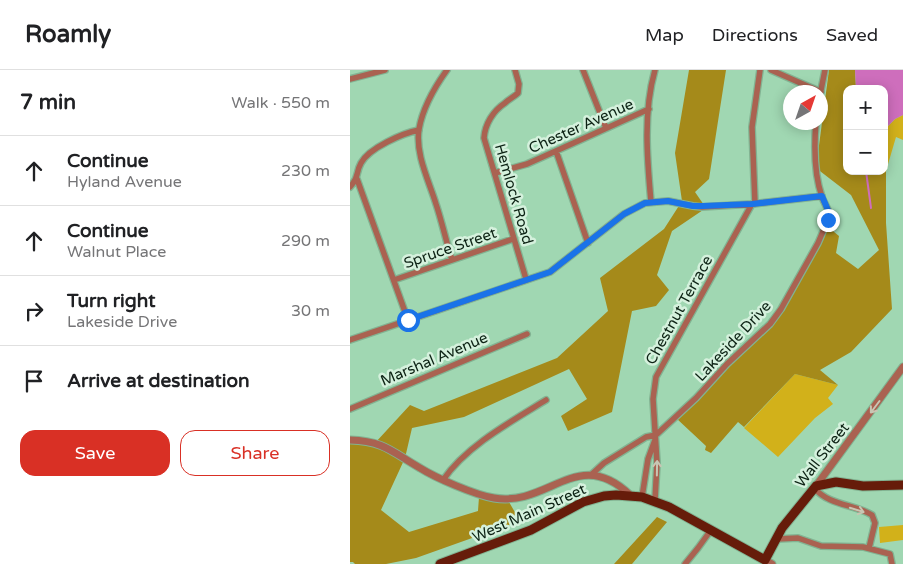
<!DOCTYPE html>
<meta charset="utf-8">
<style>
:root{--surface:#fff;--page:#f6f6f6;--text:#202124;--muted:#757577;--line:#e0e0e0;--accent:#d93025}
body{margin:0;font-family:"Varela Round",sans-serif;background:var(--page);color:var(--text)}
.controls{position:absolute;right:15px;top:15px;display:grid;overflow:hidden;border-radius:10px;box-shadow:0 2px 12px #0003}
.controls button{width:45px;height:45px;display:grid;place-items:center;padding:0;border:0;border-bottom:1px solid var(--line);background:var(--surface);color:var(--text);font:25px sans-serif}
.compass{position:absolute;left:433px;top:15px;width:45px;height:45px;border-radius:50%;background:var(--surface);box-shadow:0 2px 12px #0003;rotate:40deg}
.stop{position:absolute;width:15px;height:15px;margin:-11px;border:4px solid #1a73e8;border-radius:50%;background:#fff}
.stop.end{background:#1a73e8;border-color:#fff;box-shadow:0 1px 5px #0008}
.list{margin:0;padding:0;list-style:none}
h2{display:flex;justify-content:space-between;align-items:center;height:65px;margin:0;padding:0 20px;font-size:21px}
h2 small{font-size:16px;font-weight:400;color:var(--muted)}
.list li{display:grid;grid-template-columns:32px 1fr auto;gap:15px;align-items:center;box-sizing:border-box;height:70px;padding:0 20px;border-top:1px solid var(--line)}
.list b{display:block;font-size:19px;white-space:nowrap}
.list p{margin:0;font-size:16px;white-space:nowrap;color:var(--muted)}
.list em{font-size:16px;font-style:normal;color:var(--muted)}
.actions{display:flex;gap:10px;padding:15px 20px}
.actions a{flex:1;padding:11px 0;border:1px solid var(--accent);border-radius:15px;text-align:center;font-size:18px;color:var(--accent)}
.actions .main{background:var(--accent);color:#fff}
.icon{flex:none;width:28px;height:28px;fill:none;stroke:currentColor;stroke-width:2;stroke-linecap:round;stroke-linejoin:round}
.map{position:relative;flex:none;width:553px;height:494px;overflow:hidden}
header{display:flex;align-items:center;gap:30px;box-sizing:border-box;height:70px;padding:0 25px;background:var(--surface);border-bottom:1px solid var(--line)}
header strong{font-size:24px}
nav{display:flex;gap:28px;margin-inline-start:auto;font-size:18px}
main{display:flex}
aside{flex:1;background:var(--surface)}
.map>svg:first-child{display:block}
.green{fill:#d2b11a}
.forest{fill:#a58a1a}
.water{fill:#ce6ebc}
.lines{fill:none;stroke-linecap:round;stroke-linejoin:round}
.stream{stroke:#ce6ebc;stroke-width:2}
.minor-casing{stroke:#82b392;stroke-width:8}
.tertiary-casing{stroke:#82b392;stroke-width:9}
.primary-casing{stroke:#82b392;stroke-width:11}
.minor{stroke:#aa6251;stroke-width:5.5}
.tertiary{stroke:#aa6251;stroke-width:7}
.primary{stroke:#661c0a;stroke-width:9}
.oneway{stroke:#c8c6b3}
.route{stroke:#1a73e8;stroke-width:6}
.labels{text-anchor:middle;stroke-width:5;stroke-linejoin:round;paint-order:stroke}
.street-label{font-size:15px;fill:#0c2214;stroke:#d5f1dd}
</style>
<header>
<strong>Roamly</strong>
<nav><a>Map</a><a>Directions</a><a>Saved</a></nav>
</header>
<main>
<aside>
<h2>7 min<small>Walk · 550 m</small></h2>
<ul class="list">
<li><svg class="icon" aria-label="ahead" viewBox="0 0 24 24"><path d="M12 20V5M6 11l6-6 6 6"/></svg><div><b>Continue</b><p>Hyland Avenue</p></div><em>230 m</em></li>
<li><svg class="icon" aria-label="ahead" viewBox="0 0 24 24"><path d="M12 20V5M6 11l6-6 6 6"/></svg><div><b>Continue</b><p>Walnut Place</p></div><em>290 m</em></li>
<li><svg class="icon" aria-label="right" viewBox="0 0 24 24"><path d="M7 20v-9h11M14 6l5 5-5 5"/></svg><div><b>Turn right</b><p>Lakeside Drive</p></div><em>30 m</em></li>
<li><svg class="icon" aria-label="arrive" viewBox="0 0 24 24"><path d="M6 21V4h12l-3 4 3 4H6"/></svg><div><b>Arrive at destination</b></div></li>
</ul>
<div class="actions"><a class="main">Save</a><a>Share</a></div>
</aside>
<div class="map">
<svg width="553" height="494" viewBox="0 0 553 494">
<rect width="100%" height="100%" fill="#a0d7b2"/>
<path class="green" d="M553,45V70L546,67L536,101L534,100V60L545,49Z
M445,304L488,315L478,328L483,334L465,348L428,387L394,358Z
M553,455V470L530,473L529,457Z"/>
<path class="forest" d="M339,0H376L359,109L345,122L356,138L322,161L307,205L319,220L306,236L282,241L262,342L218,361L211,346L237,329L219,299L114,347L62,358L55,388L31,440L59,462L128,441L129,427L159,432L170,451L66,488L36,494H5L3,492H0V372L25,373L60,335L74,341L207,288L258,241L250,208L314,159L332,131L325,83Z
M479,0H505L506,19H497V55L495,61L497,70V101H536V153L542,239L501,282L470,300L488,315L445,304L394,357L388,352L361,383L355,380L356,376L326,348L411,265L478,157L489,166L486,183L508,199L529,180L501,125L466,98Z
M307,447L317,452L282,494H264Z"/>
<path class="water" d="M505,0H553V45L545,49L534,60V19H506Z"/>
<g class="lines">
<path class="stream" d="M516,101L521,138"/>
<g class="minor-casing">
<path id="minor" d="M97,0C84,18 73,37 69,59C65,84 79,111 86,134C92,152 96,171 102,190
M165,0L169,14L168,23C164,27 159,29 155,33C143,41 135,54 134,68L176,209
M233,0L256,58
M421,0L471,22
M0,9L35,0
M470,25L475,0
M206,81L238,173
M145,103L177,94L299,39
M7,109L58,250
M0,117C10,106 5,104 11,93C19,78 53,63 69,60
M301,132C297,88 293,42 305,0
M405,134L402,57L410,0
M44,210L163,169
M0,270L200,202L274,144L295,133L318,131L343,136L352,137L402,134L472,126
M0,339L177,264
M242,404L254,393L296,367L306,365L346,328L377,294L420,254L431,239L468,173L480,145C478,138 474,133 472,127C464,104 464,76 466,52
M93,410C116,376 162,351 196,330
M464,418C480,436 504,434 522,445L525,453L519,478
M292,427L298,389L305,370
M305,430L307,393L303,329L306,307L402,134
M427,469L448,468L471,476L513,477L540,484L542,494
M335,494L348,478L361,460"/>
</g>
<g class="tertiary-casing">
<path id="tertiary" d="M0,370C34,371 42,382 70,398C86,408 125,425 144,428C199,437 228,375 280,425
M466,416L553,297
M415,490L422,494"/>
</g>
<g class="primary-casing">
<path id="primary" d="M90,494L181,460L233,432L254,426L266,425L292,427L319,437L415,490L432,458L466,416L486,412L513,416L553,415"/>
</g>
<use href="#minor" class="minor"/>
<use href="#tertiary" class="tertiary"/>
<use href="#primary" class="primary"/>
</g>
<defs><path id="oneway-shaft" d="M-6 0H5M1.5-3L5.5 0L1.5 3" fill="none" stroke-width="1.6" stroke-linecap="round" stroke-linejoin="round" transform="scale(1.25)"/></defs>
<g class="oneway">
<use href="#oneway-shaft" transform="translate(525 337) rotate(127)"/>
<use href="#oneway-shaft" transform="translate(307 398) rotate(-89)"/>
<use href="#oneway-shaft" transform="translate(507 440) rotate(17)"/>
</g>
<g class="lines">
<path class="route" d="M58,250L200,202L274,144L295,133L318,131L343,136H352L402,134L472,126L480,145L478,150"/>
</g>
<g class="labels">
<g class="street-label">
<text transform="translate(231 56) rotate(-24)" y="5">Chester Avenue</text>
<text transform="translate(164 124) rotate(74)" y="5">Hemlock Road</text>
<text transform="translate(100 178) rotate(-19)" y="5">Spruce Street</text>
<text transform="translate(329 240) rotate(-61)" y="5">Chestnut Terrace</text>
<text transform="translate(383 271) rotate(-47)" y="5">Lakeside Drive</text>
<text transform="translate(84 289) rotate(-23)" y="5">Marshal Avenue</text>
<text transform="translate(472 385) rotate(-52)" y="5">Wall Street</text>
<text transform="translate(179 443) rotate(-24)" y="5">West Main Street</text>
</g>
</g>
</svg>
<div class="controls">
<button>+</button>
<button>−</button>
</div>
<svg class="compass" viewBox="-18 -18 36 36"><path d="M0-13l5 13h-10z" fill="#e53935"/><path d="M0 13l5-13h-10z" fill="#757577"/></svg>
<div class="stop" style="left:58px;top:250px"></div>
<div class="stop end" style="left:478px;top:150px"></div>
</div>
</main>
